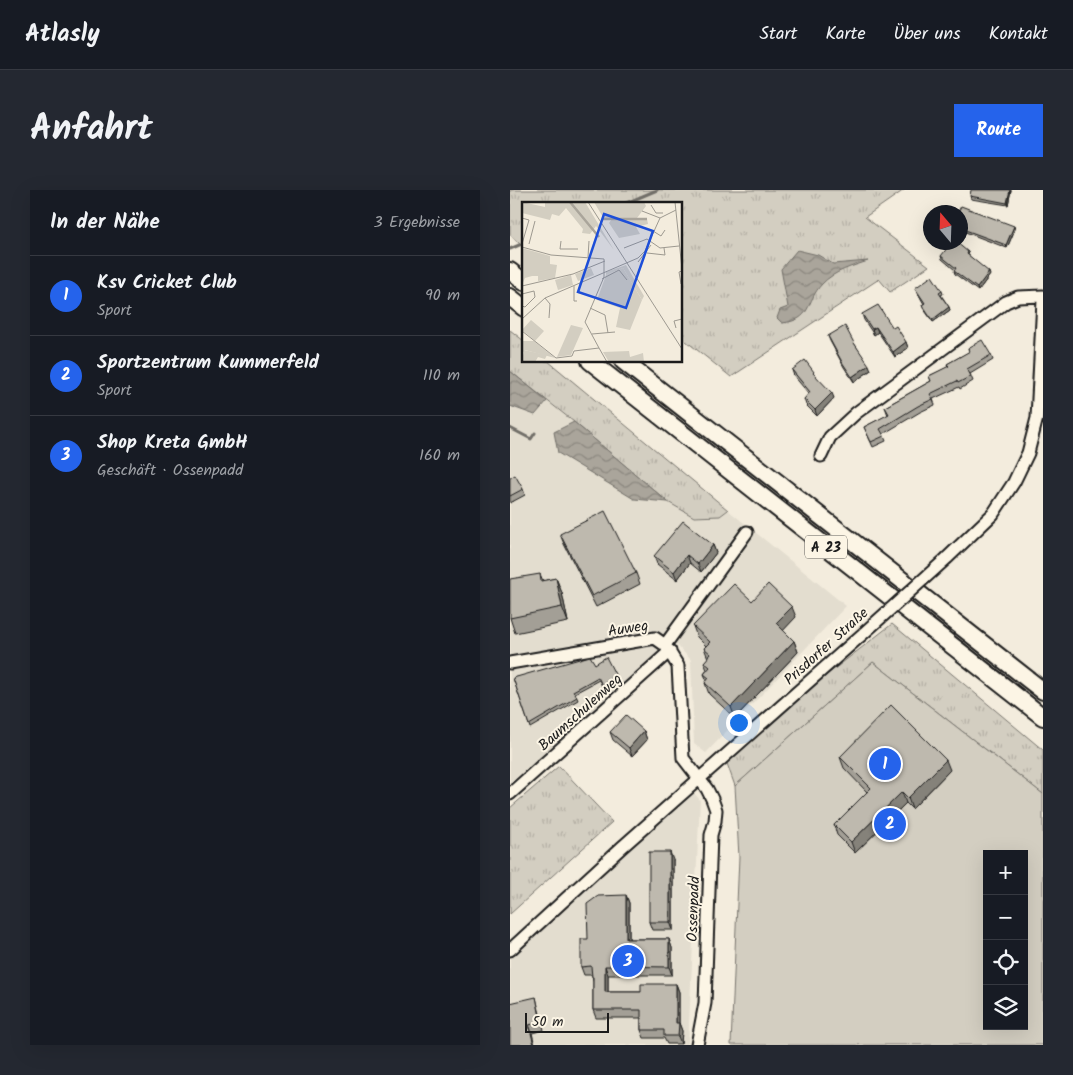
<!DOCTYPE html>
<html lang="de">
<meta charset="utf-8">
<style>
:root{--surface:#171b24;--page:#242831;--text:#f1f3f6;--muted:#9ea1a6;--line:#363941;--accent:#2563eb}
body{margin:0;font-family:Kalam,sans-serif;background:var(--page);color:var(--text)}
.controls{position:absolute;right:15px;bottom:15px;display:grid;overflow:hidden;border-radius:0px;box-shadow:0 5px 20px #0002}
.controls button{width:45px;height:45px;display:grid;place-items:center;padding:0;border:0;border-bottom:1px solid var(--line);background:var(--surface);color:var(--text);font:25px sans-serif}
.compass{position:absolute;left:413px;top:15px;width:45px;height:45px;border-radius:50%;background:var(--surface);box-shadow:0 5px 20px #0002;rotate:341deg}
.scale{position:absolute;left:15px;bottom:12px;width:84px;box-sizing:border-box;padding-left:5px;border:2px solid #1c1c1c;border-top:0;font-size:14px;line-height:18px;white-space:nowrap;color:#1c1c1c;-webkit-text-stroke:4px #fcf5e5;paint-order:stroke}
.you{position:absolute;left:228px;top:532px;width:18px;height:18px;margin:-12px;border:4px solid #fff;border-radius:50%;background:#1a73e8;box-shadow:0 0 0 8px #1a73e833}
.badge{display:grid;place-items:center;width:32px;height:32px;border-radius:50%;background:var(--accent);color:#fff;font-size:16px;font-weight:700}
.pin{position:absolute;translate:-50% -50%;border:2px solid #fff;box-shadow:0 1px 5px #0006}
.list{margin:0;padding:0;list-style:none}
h2{display:flex;justify-content:space-between;align-items:center;height:65px;margin:0;padding:0 20px;font-size:21px}
h2 small{font-size:16px;font-weight:400;color:var(--muted)}
.list li{display:grid;grid-template-columns:32px 1fr auto;gap:15px;align-items:center;box-sizing:border-box;height:80px;padding:0 20px;border-top:1px solid var(--line)}
.list b{display:block;font-size:19px;white-space:nowrap}
.list p{margin:0;font-size:16px;white-space:nowrap;color:var(--muted)}
.list em{font-size:16px;font-style:normal;color:var(--muted)}
.icon{flex:none;width:28px;height:28px;fill:none;stroke:currentColor;stroke-width:2;stroke-linecap:round;stroke-linejoin:round}
.map{position:relative;flex:none;width:533px;height:855px;overflow:hidden;border-radius:0px}
header{display:flex;align-items:center;gap:30px;box-sizing:border-box;height:70px;padding:0 25px;background:var(--surface);border-bottom:1px solid var(--line)}
header strong{font-size:24px}
nav{display:flex;gap:28px;margin-inline-start:auto;font-size:18px}
.intro{display:flex;align-items:center;justify-content:space-between;box-sizing:border-box;height:120px;padding:0 30px}
h1{margin:0;font-size:35px}
.button{padding:12px 22px;border-radius:0px;background:var(--accent);color:#fff;font-size:18px;font-weight:700}
main{display:flex;gap:30px;padding:0 30px}
aside{flex:1;background:var(--surface);border-radius:0px;box-shadow:0 5px 20px #0002}
.map>svg:first-child{display:block}
.built{fill:#e3ddcf}
.grass{fill:url(#grass-tufts);stroke:#78756e}
.pitch{fill:#d3cec1;stroke:#78756e;fill-rule:evenodd}
.water{fill:url(#water-waves);stroke:#716e68}
.lines{fill:none;stroke-linecap:round;stroke-linejoin:round}
.stream{stroke:#716e68;stroke-width:3}
.minor-casing{stroke:#1c1c1c;stroke-width:15}
.highway-casing{stroke:#1c1c1c;stroke-width:20}
.minor{stroke:#fcf5e5;stroke-width:11}
.highway{stroke:#fcf5e5;stroke-width:16}
.minor-bridge-casing{stroke:#1c1c1c;stroke-width:15;stroke-linecap:butt}
.minor-bridge{stroke:#fcf5e5;stroke-width:11}
.wall{fill:#a39f96;stroke:#1c1c1c}
.shaded-wall{fill:#85827a;stroke:#1c1c1c}
.building{fill:#beb9ae;stroke:#1c1c1c}
.labels{text-anchor:middle;stroke-width:4;stroke-linejoin:round;paint-order:stroke}
.shield{fill:#fcf5e5;stroke:#5f5d58;stroke-width:1}
.shield-label{font-size:14px;font-weight:bold;fill:#1c1c1c}
.street-label{font-size:15px;fill:#1c1c1c;stroke:#fcf5e5}
.inset-river{fill:none;stroke:#aaa59b;stroke-width:2.5}
.inset-road{fill:none;stroke:#9d9990;stroke-width:1}
.view{fill:#1d4ed8;fill-opacity:0.15;stroke:#1d4ed8;stroke-width:2.5}
.inset-edge{fill:none;stroke:#1c1c1c;stroke-width:2.5}
</style>
<header>
<strong>Atlasly</strong>
<nav><a>Start</a><a>Karte</a><a>Über uns</a><a>Kontakt</a></nav>
</header>
<div class="intro"><h1>Anfahrt</h1><a class="button">Route</a></div>
<main>
<aside>
<h2>In der Nähe<small>3 Ergebnisse</small></h2>
<ul class="list">
<li><span class="badge">1</span><div><b>Ksv Cricket Club</b><p>Sport</p></div><em>90 m</em></li>
<li><span class="badge">2</span><div><b>Sportzentrum Kummerfeld</b><p>Sport</p></div><em>110 m</em></li>
<li><span class="badge">3</span><div><b>Shop Kreta GmbH</b><p>Geschäft · Ossenpadd</p></div><em>160 m</em></li>
</ul>
</aside>
<div class="map">
<svg width="533" height="855" viewBox="0 0 533 855">
<defs>
<pattern id="grass-tufts" width="24" height="20" patternUnits="userSpaceOnUse" patternTransform="scale(1.25)"><rect width="24" height="20" fill="#d3cec1"/><path d="M3 7l-1-3M5 7V3M7 7l1-3M15 17l-1-3M17 17v-4M19 17l1-3" fill="none" stroke="#b5b0a5"/></pattern>
<pattern id="water-waves" width="16" height="10" patternUnits="userSpaceOnUse" patternTransform="scale(1.25)"><rect width="16" height="10" fill="#aaa59b"/><path d="M0 5q4-4 8 0t8 0" fill="none" stroke="#8a867e"/></pattern>
</defs>
<rect width="100%" height="100%" fill="#f3ecdd"/>
<filter id="ink" filterUnits="userSpaceOnUse"><feTurbulence type="fractalNoise" baseFrequency=".02" numOctaves="2"/><feDisplacementMap in="SourceGraphic" scale="10" xChannelSelector="R" yChannelSelector="G"/><feConvolveMatrix kernelMatrix="1 2 1 2 8 2 1 2 1" color-interpolation-filters="sRGB"/></filter>
<g filter="url(#ink)">
<path class="built" d="M37,211L64,232L44,242L124,309L158,312L184,327L210,326L218,320L336,416L196,563L184,554L181,470L163,451L0,593V216L25,225Z
M178,596L190,610L178,855H0V765Z"/>
<path class="grass" d="M0,0H394L355,27L419,76L380,102L369,89L221,187L171,147V14H14V53L10,54L0,45Z
M0,140L14,151V171H38L218,320L210,326L184,327L158,312L64,232L0,181Z
M382,434L533,560V604L363,472L225,596L214,565Z
M49,576L102,632L0,724V618Z"/>
<path class="pitch" d="M363,472L533,604V855H221L229,667L225,596ZM477,664H514V836H477Z"/>
<path class="water" d="M287,60L308,65L323,74L358,71C343,76 324,81 312,94C295,112 303,130 272,133L267,128L270,120L278,117L271,79Z
M0,181L37,211L25,225L0,216Z
M64,232L158,312L124,309L48,263L44,242Z"/>
<g class="lines">
<path class="stream" d="M114,14L147,0
M0,59L14,53
M0,238L21,249L25,243"/>
<g class="minor-casing">
<path id="minor" d="M311,266L320,247L346,223L496,112L508,107L533,106
M437,368L483,324L504,292L518,263L527,228L533,110
M155,455L237,342
M0,473L145,448L155,455L168,476L173,568L197,599L202,609L206,620L205,631L201,645L195,813L187,855
M0,604L160,461
M0,760L111,658L355,442"/>
</g>
<g class="highway-casing">
<path id="highway" d="M0,81L14,92
M0,107L14,118
M80,171L533,527
M113,171L533,501"/>
</g>
<use href="#minor" class="minor"/>
<use href="#highway" class="highway"/>
<g class="minor-bridge-casing">
<path id="minor-bridge" d="M355,442L437,368"/>
</g>
<use href="#minor-bridge" class="minor-bridge"/>
</g>
<path class="wall" d="M501,0L498,15L461,9L460,6Z
M450,22L505,39L497,58L450,40Z
M458,62L459,65V66L480,85L468,101L445,84L444,81L445,80L432,69L431,66Z
M405,98L432,101L433,104L431,105L439,117L440,120L423,132L413,118L412,115L414,114Z
M352,124L383,138L396,152L398,158L385,167L368,142L364,145L354,130Z
M318,146L344,153L361,180L344,192L334,177L320,151Z
M458,158L481,165L483,170L460,184L463,191L450,199L449,197L423,209L425,215L410,222L373,244L376,251L363,257L354,237L378,225L375,217L421,191L419,186L438,177L437,174L459,162Z
M282,180L305,186L324,208L307,226L296,215L294,209L299,204L284,186Z
M0,288L13,299L15,305L0,313Z
M50,344L126,383L130,394L86,417L54,354Z
M203,355L206,363L191,382L180,373L167,390L147,374L144,366Z
M30,384L33,391L46,388L52,403L58,432L5,443L0,428Z
M242,411L286,427L273,440L284,451L288,462L225,528L199,504L195,493L197,491L194,484L197,480L194,472L198,468L194,458L196,456L187,447L183,436Z
M85,474L107,488L108,490L93,498L89,490L65,503L68,510L20,538L3,488Z
M134,541L137,550L122,566L103,550L100,542Z
M330,567L440,580L402,619L396,613L345,663L327,645L324,635L357,602L334,578Z
M163,670V740H142L139,732Z
M116,705L119,713V749H159L162,758V785H98V802H131L166,794L169,802V833L172,841L171,854H157L154,848H134L131,840V828H86L83,820V792L82,785H74L71,777L78,749Z
M26,807L28,816L34,840L22,843L0,855Z"/>
<path class="shaded-wall" d="M500,0H501L498,15L497,13Z
M504,36L505,39L497,58L496,55Z
M479,82L480,85L468,101L467,98Z
M439,117L440,120L423,132L422,130Z
M366,137L368,142L364,145L362,139Z
M396,152L398,158L385,167L383,162Z
M359,175L361,180L344,192L342,187Z
M322,203L324,208L307,226L305,220Z
M203,355L206,363L191,382L188,374Z
M177,365L180,373L167,390L164,382Z
M46,388L52,403L58,432L52,417Z
M282,417L286,427L270,444L266,433Z
M284,451L288,462L225,528L221,517Z
M134,541L137,550L122,566L119,558Z
M436,570L440,580L402,619L398,608Z
M392,602L396,613L345,663L341,652Z
M160,662L163,670V740L160,732Z
M116,705L119,713V758L116,749Z
M159,749L162,758V785L159,777Z
M95,776L98,785V810L95,802Z
M166,794L169,802V835V833L172,841L171,854L168,846L166,833Z
M19,835L22,843L25,855H24Z"/>
<path class="building" d="M461,0H500L497,13L460,6Z
M451,16L504,36L496,55L450,38V22H448Z
M442,52H446L458,62L457,64L479,82L467,98L444,81L446,78L431,66Z
M422,86L432,101L429,103L439,117L422,130L412,115L415,113L405,98Z
M368,115L383,138L386,136L396,152L383,162L366,137L362,139L352,124Z
M335,136L344,153L359,175L342,187L332,172L318,146Z
M472,150L481,165L457,179L461,186L448,193L447,191L420,204L423,209L408,216L370,239L374,246L361,252L354,237L379,224L375,217L421,191L419,186L439,176L437,174L460,161L458,158Z
M295,170L304,182L303,183L322,203L305,220L294,209L300,202L282,180Z
M5,285L13,299L0,306V288Z
M95,321L126,383L82,406L50,344Z
M173,331L203,355L188,374L177,365L164,382L144,366Z
M30,384L31,391L46,388L52,417L0,428V389Z
M224,394L242,411L258,394L282,417L266,433L284,451L221,517L195,493L199,488L194,484L200,477L194,472L201,464L194,458L200,452L183,436Z
M80,466L85,474L96,467L107,488L92,495L88,487L63,501L67,507L19,535L3,488Z
M381,515L436,570L398,608L392,602L341,652L324,635L361,598L330,567Z
M116,525L134,541L119,558L100,542Z
M139,662H160V732H139Z
M116,705V749H159V777L95,776V802H131V794H166V833H169L168,846H154V840H131V820H83V787H82L81,776L71,777V749H78L77,714L88,706Z
M26,807L31,832L19,835L24,855H0V813Z"/>
</g>
<g class="labels">
<rect class="shield" x="295" y="345.5" width="42" height="23" rx="4"/>
<g class="shield-label">
<text x="316" y="362">A 23</text>
</g>
<g class="street-label">
<text transform="translate(118 438) rotate(-9)" y="5">Auweg</text>
<text transform="translate(316 456) rotate(-42)" y="5">Prisdorfer Straße</text>
<text transform="translate(70 522) rotate(-42)" y="5">Baumschulenweg</text>
<text transform="translate(183 719) rotate(-88)" y="5">Ossenpadd</text>
</g>
</g>
<g transform="translate(12 12)">
<rect width="160" height="160" fill="#f3ecdd"/>
<path d="M0,0L23,5V0H63L92,48L74,24L68,32L60,31L61,27L44,6L37,14L30,12L28,18L0,11ZM72,0H122L124,4L115,16L125,17L126,22L114,25L118,32L97,36L87,21L90,17H82ZM0,46L28,54V62L35,63L33,76L16,79V74H10L3,76L0,83ZM104,63L122,94L120,98L101,66L84,73V70ZM69,66L72,73L56,79L53,72ZM9,118L22,129L13,139L0,128ZM49,123L61,126L49,153L35,155ZM0,139H12L33,156L3,148L0,152ZM107,149L108,155L121,151L122,160H87L81,150Z" fill="#d3cec1"/>
<path d="M49,73L51,83L36,88L33,78ZM2,148L25,153L23,157L16,155L13,160L0,159Z" fill="#d3cec1"/>
<path d="M101,66L120,98L108,128L94,125L98,106L75,98L84,73Z" fill="#d3cec1"/>
<path class="inset-river" d="M48,0L77,35M81,17H125"/>
<path class="inset-road" d="M66,0L160,147M153,0L160,67M129,3L134,11H141M120,9L138,16M0,16L7,18L0,42M131,29L139,34L143,28M39,39L38,47H56M7,42L13,19M0,45L29,53L82,57V75L63,120L77,146M102,46L125,37L138,46L157,44M125,51L143,53L142,46M66,55L67,39M116,60L129,43M80,77L97,68L105,78M159,82L157,70L160,69M0,84L51,72L83,59M52,84V99H55M0,92L12,89L13,95L3,105L0,104M23,96L28,102L27,116M68,106L83,113L86,131M0,117L23,96L116,56L123,49L138,16L154,8M154,126L152,119L160,117M0,129L34,156M70,132L93,130M34,156L50,154L52,149L77,146L85,160"/>
<path class="view" d="M82,12L131,29L104,106L56,90Z"/>
<rect width="160" height="160" class="inset-edge"/>
</g>
</svg>
<div class="controls">
<button>+</button>
<button>−</button>
<button><svg class="icon" aria-label="locate" viewBox="0 0 24 24"><circle cx="12" cy="12" r="6"/><path d="M12 2v4M12 18v4M2 12h4M18 12h4"/></svg></button>
<button><svg class="icon" aria-label="layers" viewBox="0 0 24 24"><path d="M12 4l9 5-9 5-9-5zM3 14l9 5 9-5"/></svg></button>
</div>
<svg class="compass" viewBox="-18 -18 36 36"><path d="M0-13l5 13h-10z" fill="#e53935"/><path d="M0 13l5-13h-10z" fill="#9ea1a6"/></svg>
<div class="scale">50 m</div>
<div class="you"></div>
<div class="pin badge" style="left:375px;top:574px">1</div>
<div class="pin badge" style="left:380px;top:634px">2</div>
<div class="pin badge" style="left:118px;top:771px">3</div>
</div>
</main>
